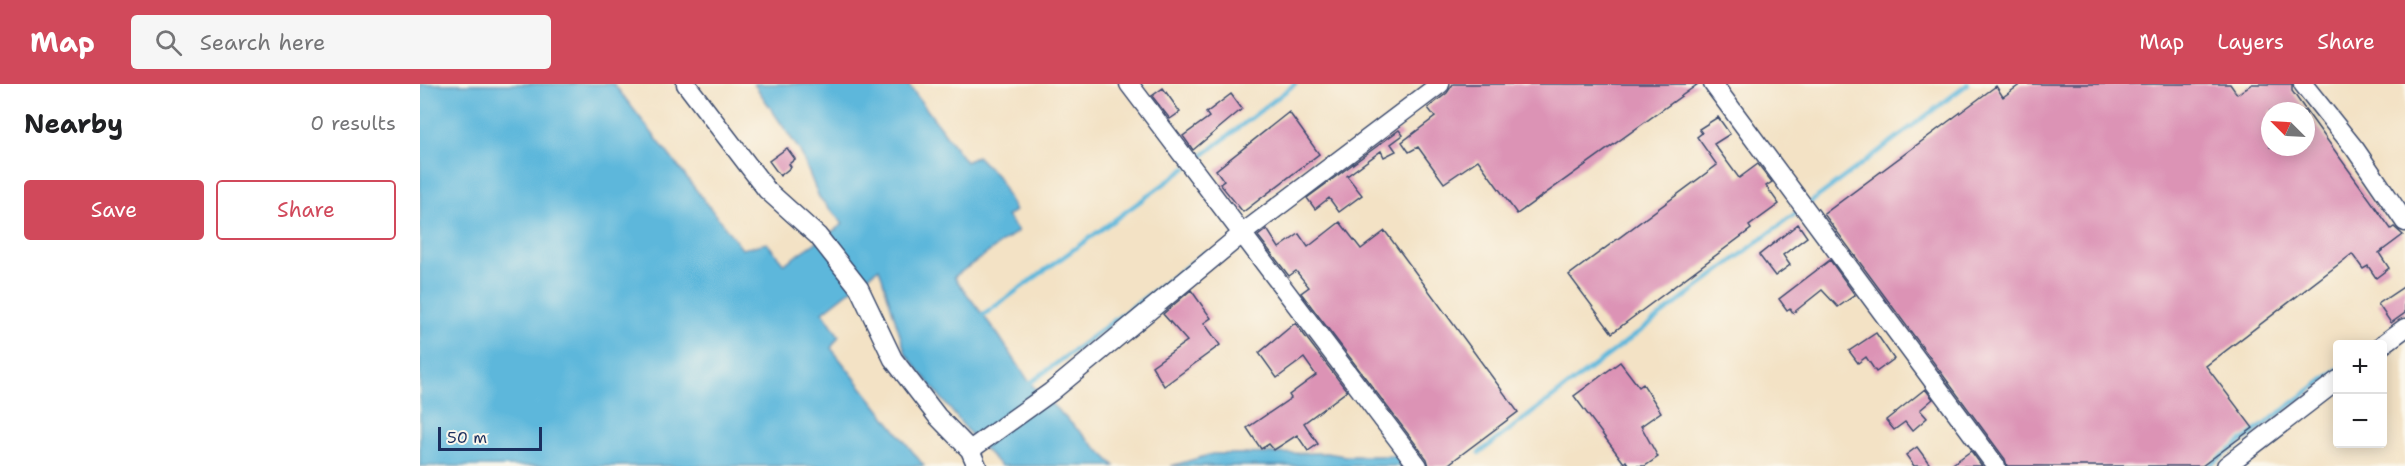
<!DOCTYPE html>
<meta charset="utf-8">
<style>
:root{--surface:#fff;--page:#f6f6f6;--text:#202124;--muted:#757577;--line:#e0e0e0;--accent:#d1495b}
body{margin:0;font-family:"Shantell Sans",sans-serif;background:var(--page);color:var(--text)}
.controls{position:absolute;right:18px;bottom:18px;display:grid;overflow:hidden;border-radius:6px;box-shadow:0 3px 15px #0003}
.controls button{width:54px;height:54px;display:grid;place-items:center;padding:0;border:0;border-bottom:2px solid var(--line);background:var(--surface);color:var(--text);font:30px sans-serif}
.compass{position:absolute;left:1841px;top:18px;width:54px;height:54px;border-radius:50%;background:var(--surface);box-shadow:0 3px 15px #0003;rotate:294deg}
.scale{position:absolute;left:18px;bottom:15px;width:104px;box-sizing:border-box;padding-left:6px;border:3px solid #1b2f5e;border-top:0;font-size:16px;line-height:21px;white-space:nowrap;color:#1b2f5e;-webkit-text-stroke:4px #fbf7ec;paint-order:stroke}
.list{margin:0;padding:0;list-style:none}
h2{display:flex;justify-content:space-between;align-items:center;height:78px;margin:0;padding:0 24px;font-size:26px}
h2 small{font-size:20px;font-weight:400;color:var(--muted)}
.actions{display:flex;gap:12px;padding:18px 24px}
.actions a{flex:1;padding:14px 0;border:2px solid var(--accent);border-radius:6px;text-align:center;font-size:21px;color:var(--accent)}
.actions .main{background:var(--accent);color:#fff}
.icon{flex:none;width:33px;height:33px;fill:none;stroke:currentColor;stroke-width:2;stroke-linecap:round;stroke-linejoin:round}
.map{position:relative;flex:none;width:1985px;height:382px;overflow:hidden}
header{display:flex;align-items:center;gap:36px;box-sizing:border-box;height:84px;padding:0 30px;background:var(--accent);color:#fff}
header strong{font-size:28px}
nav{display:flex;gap:33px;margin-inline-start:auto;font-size:21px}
.search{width:420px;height:54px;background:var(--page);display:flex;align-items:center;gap:15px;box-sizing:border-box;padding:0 21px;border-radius:6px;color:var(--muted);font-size:22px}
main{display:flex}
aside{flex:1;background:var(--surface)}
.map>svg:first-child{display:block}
.water{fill:#5db7db;stroke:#3c739c;stroke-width:1.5}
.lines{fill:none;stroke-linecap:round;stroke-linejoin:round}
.stream{stroke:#5db7db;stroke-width:4.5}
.building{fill:#dc93b5;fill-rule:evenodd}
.minor-casing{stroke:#3b4a6d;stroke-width:21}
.minor{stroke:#fff;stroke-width:18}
</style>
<header>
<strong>Map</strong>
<div class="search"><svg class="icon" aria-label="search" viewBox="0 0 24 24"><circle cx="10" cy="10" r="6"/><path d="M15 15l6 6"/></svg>Search here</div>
<nav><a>Map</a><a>Layers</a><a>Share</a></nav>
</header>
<main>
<aside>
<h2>Nearby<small>0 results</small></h2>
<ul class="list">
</ul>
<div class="actions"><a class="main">Save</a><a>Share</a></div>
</aside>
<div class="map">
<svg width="1985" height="382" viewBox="0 0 1985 382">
<rect width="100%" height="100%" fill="#fbf7ec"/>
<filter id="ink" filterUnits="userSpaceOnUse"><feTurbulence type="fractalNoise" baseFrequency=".0167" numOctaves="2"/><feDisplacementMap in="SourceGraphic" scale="12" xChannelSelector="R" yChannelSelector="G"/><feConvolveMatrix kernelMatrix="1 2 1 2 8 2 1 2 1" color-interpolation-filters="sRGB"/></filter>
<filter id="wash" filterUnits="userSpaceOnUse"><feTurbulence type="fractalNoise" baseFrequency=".008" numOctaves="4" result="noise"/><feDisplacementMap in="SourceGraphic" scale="24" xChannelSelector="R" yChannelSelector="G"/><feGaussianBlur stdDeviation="1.35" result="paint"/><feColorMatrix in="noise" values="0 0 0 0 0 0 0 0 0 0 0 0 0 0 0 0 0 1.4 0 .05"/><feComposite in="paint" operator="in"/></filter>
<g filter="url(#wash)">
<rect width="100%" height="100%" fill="#f3e2c5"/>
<path class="water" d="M0,0H194L322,165L347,159L364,180L423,140L399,113L380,67L334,0H488L546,78L557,72L577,92L595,127L587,132L598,147L534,193L579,252L610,299L695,382H581L550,350L486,270L459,184L403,228L419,252L411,264L504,382H0Z
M906,369L926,372H982L990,382H751L792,370Z"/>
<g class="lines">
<path class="stream" d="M773,79L875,0
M1387,121L1548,0
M559,234L766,84
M610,299L785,169
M1059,369L1380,126
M1789,382L1918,285"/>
</g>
<g id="blocks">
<path class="building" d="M1033,0H1278L1097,130L1058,76L1024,99L998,63L989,68L982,58L1015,33L1008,24L1027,9Z
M1601,0H1810L1817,10L1832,0H1872V7L1971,145L1974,143L1983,151L1959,169L1969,184L1956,194L1948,182L1943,185L1932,170L1786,282L1833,344L1782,382H1587L1585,375L1404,130L1576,2L1583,13ZM1850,27H1886V63H1850Z
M743,4L760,28L750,35L732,12Z
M811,10L822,25L773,66L763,52L789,33L786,29Z
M869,28L899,70L823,128L800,100L804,97L796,86Z
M1298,33L1310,50L1294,60L1319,94L1338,80L1352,98L1346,102L1359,120L1329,142L1331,145L1192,249L1149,191L1297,81L1277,53L1282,49L1279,45Z
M979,46L983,51L971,60L976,67L964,73L961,67L927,92L942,111L919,128L909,114L895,125L887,114Z
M367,64L375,75L369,80L371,83L360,92L349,77Z
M920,138L941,165L965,147L1098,328L1026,382H1009L1007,375L881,209L889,203L876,187L869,192L838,152L847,145L859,164L879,150L888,163Z
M1378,140L1387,153L1363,171L1370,181L1355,192L1339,171Z
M1410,176L1435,211L1418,223L1402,206L1373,229L1370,224L1367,226L1359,215Z
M1985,202V229L1971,239L1958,220Z
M771,206L791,234L784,239L800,261L744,302L732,282L767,257L743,230Z
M875,239L927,307L884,339L898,360L888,367L877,351L854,366L849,360L841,365L827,344L871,314L869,311L896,291L884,274L857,294L839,269Z
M1456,249L1474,275L1456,288L1446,273L1438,279L1429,267Z
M1200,278L1219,303L1223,300L1241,328L1221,342L1238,373L1225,382H1209L1206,377L1204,379L1154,312Z
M1505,305L1513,315L1500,326L1507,334L1492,347L1485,338L1474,346L1466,336Z
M1497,363L1511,382H1494L1486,371Z
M1551,367L1562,382H1530Z"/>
</g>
</g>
<g filter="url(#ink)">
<use href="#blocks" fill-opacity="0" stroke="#3b4a6d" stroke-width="1.5"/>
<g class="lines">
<g class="minor-casing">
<path id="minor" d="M266,0L347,106L398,152L439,204L473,275L517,332L550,366L557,382
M709,0L998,382
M1293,0L1576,382
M1883,0L1935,65L1985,138
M1962,261L1985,244
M550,366L631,308L823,149L1020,0
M1806,382L1918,296"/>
</g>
<use href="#minor" class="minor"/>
</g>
</g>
</svg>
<div class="controls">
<button>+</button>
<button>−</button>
</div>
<svg class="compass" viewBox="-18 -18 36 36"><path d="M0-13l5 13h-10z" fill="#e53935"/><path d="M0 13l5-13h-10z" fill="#757577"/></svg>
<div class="scale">50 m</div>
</div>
</main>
